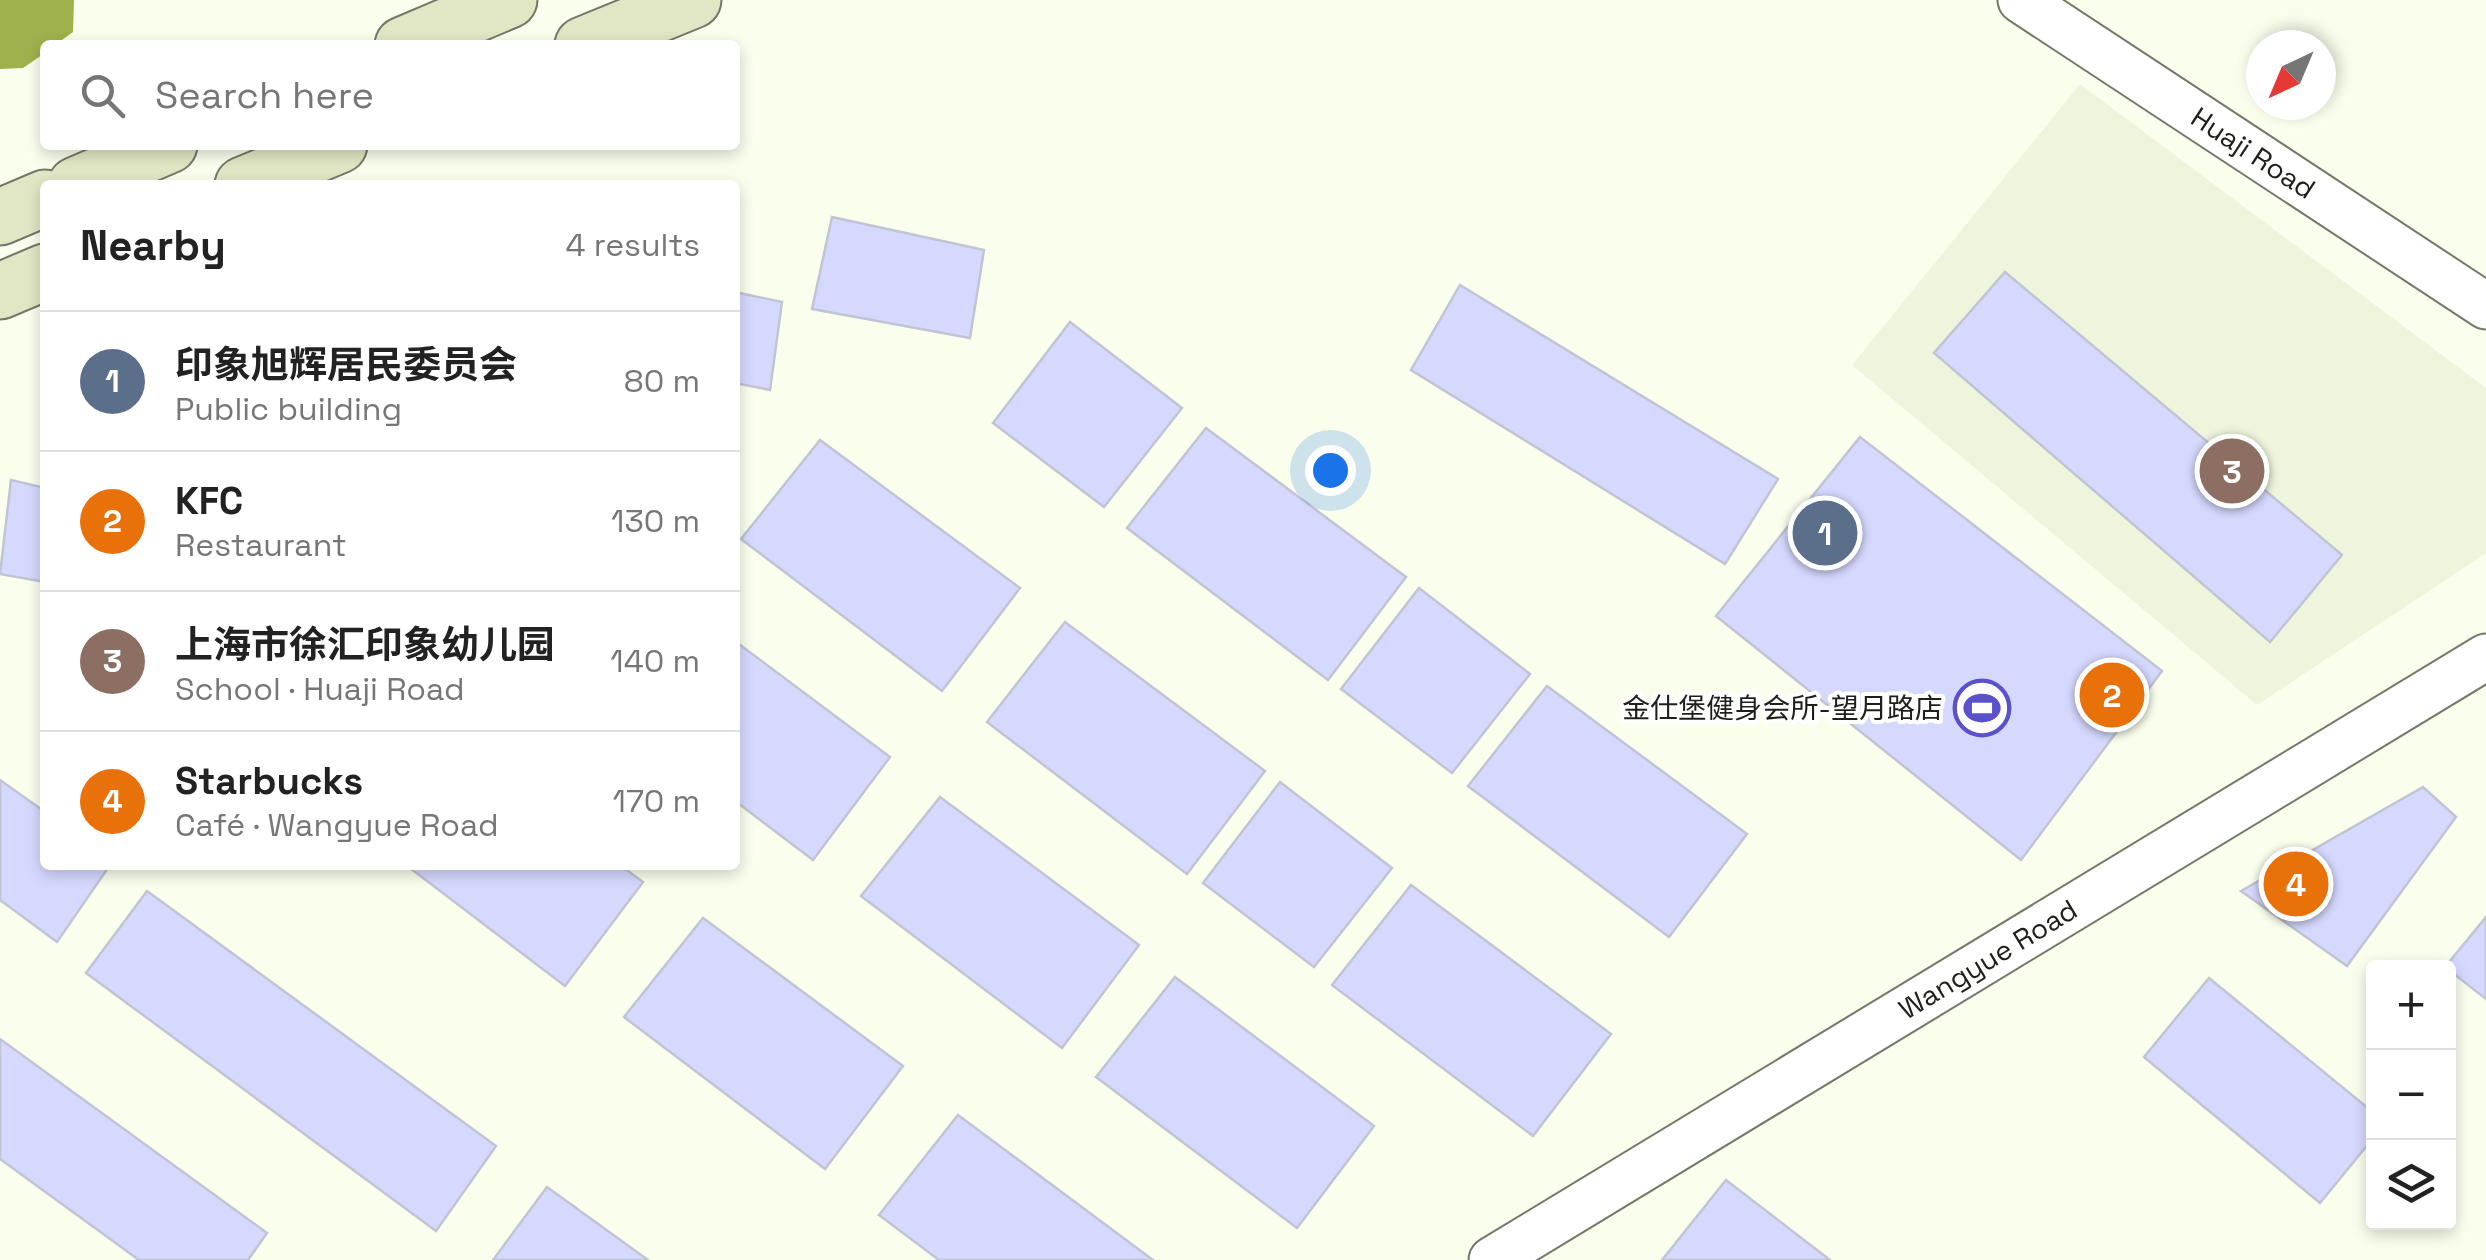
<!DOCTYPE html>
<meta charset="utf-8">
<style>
:root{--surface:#fff;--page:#f2f2f2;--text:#222;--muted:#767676;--line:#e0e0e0;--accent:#ea580c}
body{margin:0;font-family:"Space Grotesk","Noto Sans SC",sans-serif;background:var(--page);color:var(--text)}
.controls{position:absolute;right:30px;bottom:30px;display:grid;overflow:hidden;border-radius:10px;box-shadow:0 5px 15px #0003}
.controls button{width:90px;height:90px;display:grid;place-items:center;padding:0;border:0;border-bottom:2px solid var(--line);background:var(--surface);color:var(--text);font:50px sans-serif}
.compass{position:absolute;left:2246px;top:30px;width:90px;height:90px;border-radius:50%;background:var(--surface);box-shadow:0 5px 15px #0003;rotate:224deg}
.you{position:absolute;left:1330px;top:470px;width:35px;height:35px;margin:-25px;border:8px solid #fff;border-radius:50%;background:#1a73e8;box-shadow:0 0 0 15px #1a73e833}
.badge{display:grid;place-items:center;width:65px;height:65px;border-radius:50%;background:var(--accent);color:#fff;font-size:32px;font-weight:700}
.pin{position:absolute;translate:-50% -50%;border:5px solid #fff;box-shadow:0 2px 10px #0006}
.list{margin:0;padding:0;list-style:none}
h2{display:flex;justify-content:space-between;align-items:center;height:130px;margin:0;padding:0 40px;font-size:42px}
h2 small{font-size:32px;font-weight:400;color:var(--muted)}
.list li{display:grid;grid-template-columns:65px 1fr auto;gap:30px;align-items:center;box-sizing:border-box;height:140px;padding:0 40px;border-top:2px solid var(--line)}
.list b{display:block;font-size:38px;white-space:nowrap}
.list p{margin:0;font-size:32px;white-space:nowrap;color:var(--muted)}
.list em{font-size:32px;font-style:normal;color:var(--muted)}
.icon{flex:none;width:55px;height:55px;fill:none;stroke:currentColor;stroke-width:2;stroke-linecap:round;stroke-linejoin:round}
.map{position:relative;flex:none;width:2486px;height:1260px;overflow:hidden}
.search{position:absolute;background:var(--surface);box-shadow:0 5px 15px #0003;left:40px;top:40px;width:700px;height:110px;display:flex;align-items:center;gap:25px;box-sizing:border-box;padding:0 35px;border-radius:10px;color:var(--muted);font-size:38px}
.panel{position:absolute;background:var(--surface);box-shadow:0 5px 15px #0003;left:40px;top:180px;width:700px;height:690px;border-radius:10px}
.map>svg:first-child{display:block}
.built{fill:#eff5dd}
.water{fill:#9fb14d}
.building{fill:#d6d9fe;stroke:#c2c4d4;stroke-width:2.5}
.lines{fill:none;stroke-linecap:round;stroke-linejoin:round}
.minor-casing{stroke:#747869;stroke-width:49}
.secondary-casing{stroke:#747869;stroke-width:59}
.minor{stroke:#fff;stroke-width:45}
.secondary{stroke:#e1e7c4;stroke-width:55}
.labels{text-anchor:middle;stroke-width:8;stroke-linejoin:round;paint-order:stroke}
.street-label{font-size:28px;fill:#1d1f19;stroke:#fff}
.poi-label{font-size:28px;fill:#1d1f19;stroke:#fff;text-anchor:end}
</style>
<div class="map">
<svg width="2486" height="1260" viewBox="0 0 2486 1260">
<rect width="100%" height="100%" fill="#fafeed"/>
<path class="built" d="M2080,84L2486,388V553L2257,705L1852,365Z"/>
<path class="water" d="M0,0H74L73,32L55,45H45V53L23,68L0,69Z"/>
<path class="building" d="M832,217L984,250L970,338L812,309Z
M2005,272L2342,555L2270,642L1934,353Z
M1460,285L1778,479L1725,564L1411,370Z
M735,292L782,302L770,390L735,383Z
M1070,322L1182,408L1104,507L993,423Z
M1206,428L1406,577L1328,680L1127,528Z
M1860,437L2162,671L2021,860L1716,616Z
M820,440L1020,588L942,691L741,539Z
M11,480L45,488V582L0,574Z
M1419,588L1530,674L1452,773L1341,689Z
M1065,622L1265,771L1187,874L987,722Z
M735,641L890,757L813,860L735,801Z
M1547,686L1747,834L1669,937L1468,786Z
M0,780L45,812V865H110L57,942L0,900Z
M1280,782L1392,868L1314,967L1203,883Z
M2423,787L2456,817L2347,966L2241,891Z
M940,797L1139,945L1062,1048L861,896Z
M406,865H620L643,882L565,986Z
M1411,885L1611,1034L1533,1136L1332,985Z
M147,891L496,1146L436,1231L86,973Z
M2486,917V999L2445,967Z
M703,918L903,1066L825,1169L624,1017Z
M1175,977L1374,1126L1297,1228L1096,1077Z
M2209,978L2374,1113V1137L2320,1203L2144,1057Z
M0,1039L267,1233L248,1260H139L0,1159Z
M958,1115L1153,1260H939L879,1215Z
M1726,1180L1830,1260H1662Z
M547,1187L648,1260H493Z"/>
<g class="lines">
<g class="minor-casing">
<g id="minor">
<path id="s1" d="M2021,0L2486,306"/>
<path id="s2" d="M1492,1260L2486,657"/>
</g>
</g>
<g class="secondary-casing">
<path id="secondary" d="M403,45L509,0
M583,45L693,0
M76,185L169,145
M243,185L339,145
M0,217L45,198
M0,291L45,272"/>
</g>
<use href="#minor" class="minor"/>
<use href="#secondary" class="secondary"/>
</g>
<defs>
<g id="stadium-ring" transform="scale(2.875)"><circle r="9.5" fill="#fff" stroke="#5b51ca" stroke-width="1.5"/><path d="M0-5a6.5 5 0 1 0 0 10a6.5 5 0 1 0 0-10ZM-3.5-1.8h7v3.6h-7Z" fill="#5b51ca"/></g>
</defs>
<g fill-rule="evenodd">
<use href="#stadium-ring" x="1982" y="708"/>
</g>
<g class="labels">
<g class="street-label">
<text dy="10" stroke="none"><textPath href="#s1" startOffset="278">Huaji Road</textPath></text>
<text dy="10" stroke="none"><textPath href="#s2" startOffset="580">Wangyue Road</textPath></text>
</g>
<g class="poi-label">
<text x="1943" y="718">金仕堡健身会所-望月路店</text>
</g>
</g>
</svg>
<div class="controls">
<button>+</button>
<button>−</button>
<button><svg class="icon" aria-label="layers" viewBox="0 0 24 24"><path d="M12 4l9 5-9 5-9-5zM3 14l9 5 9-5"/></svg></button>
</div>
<svg class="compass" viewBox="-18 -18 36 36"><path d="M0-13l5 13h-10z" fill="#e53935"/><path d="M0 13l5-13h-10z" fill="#767676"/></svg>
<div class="you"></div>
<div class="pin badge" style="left:1825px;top:533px;background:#5c6f8a">1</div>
<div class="pin badge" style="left:2112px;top:695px;background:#e8710a">2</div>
<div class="pin badge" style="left:2232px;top:471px;background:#8d6e63">3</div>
<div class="pin badge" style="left:2296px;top:884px;background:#e8710a">4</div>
<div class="search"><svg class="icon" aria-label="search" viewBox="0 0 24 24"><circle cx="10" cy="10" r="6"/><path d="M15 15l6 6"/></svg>Search here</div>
<section class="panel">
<h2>Nearby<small>4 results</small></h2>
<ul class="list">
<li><span class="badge" style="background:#5c6f8a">1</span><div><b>印象旭辉居民委员会</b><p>Public building</p></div><em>80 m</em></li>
<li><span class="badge" style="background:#e8710a">2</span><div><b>KFC</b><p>Restaurant</p></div><em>130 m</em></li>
<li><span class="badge" style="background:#8d6e63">3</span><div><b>上海市徐汇印象幼儿园</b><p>School · Huaji Road</p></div><em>140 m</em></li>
<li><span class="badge" style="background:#e8710a">4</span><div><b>Starbucks</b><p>Café · Wangyue Road</p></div><em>170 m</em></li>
</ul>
</section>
</div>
